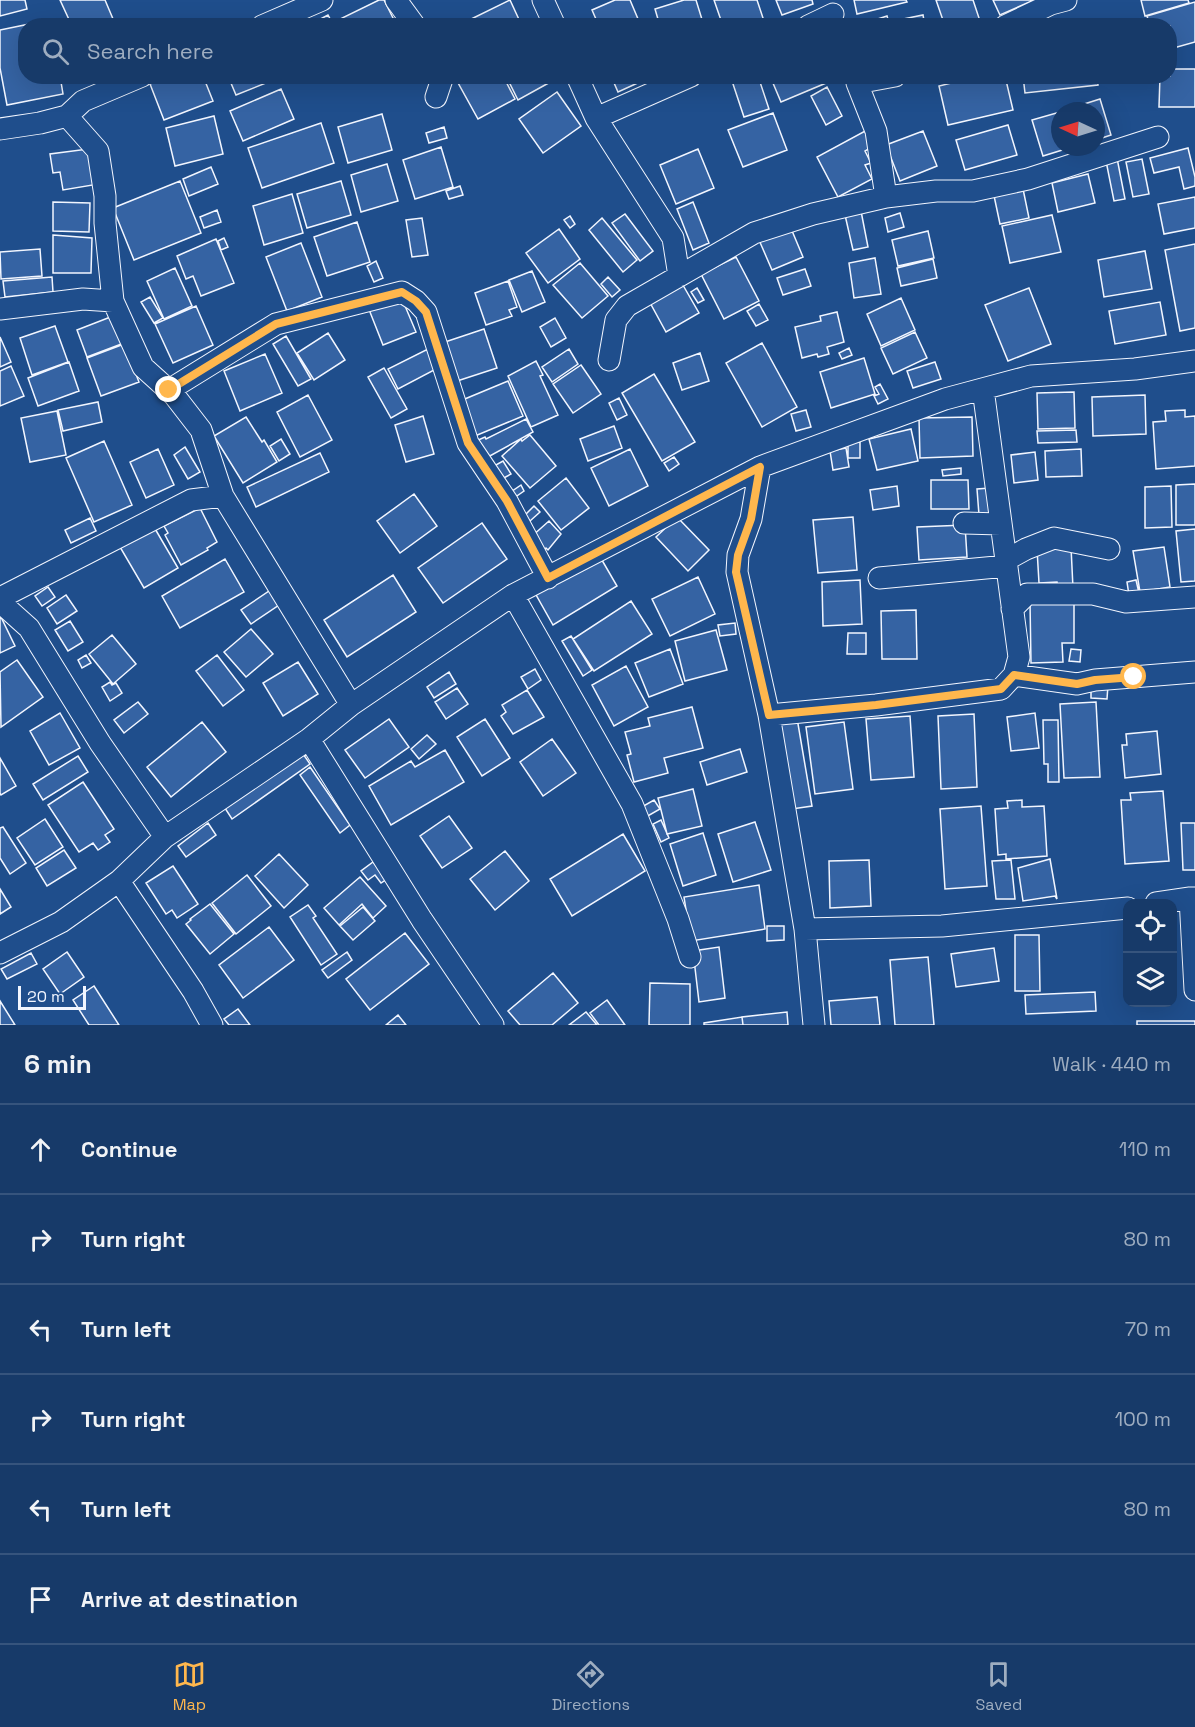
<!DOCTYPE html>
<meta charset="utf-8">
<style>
:root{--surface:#173a69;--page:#20416f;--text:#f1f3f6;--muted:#9eadc0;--line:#36547d;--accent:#ffb74d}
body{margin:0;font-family:"Space Grotesk",sans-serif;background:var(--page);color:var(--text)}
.controls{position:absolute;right:18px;bottom:18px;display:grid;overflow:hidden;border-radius:12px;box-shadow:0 6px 24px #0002}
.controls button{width:54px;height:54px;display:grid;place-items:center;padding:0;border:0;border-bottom:2px solid var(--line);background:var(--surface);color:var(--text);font:30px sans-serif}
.compass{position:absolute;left:1051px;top:102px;width:54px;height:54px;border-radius:50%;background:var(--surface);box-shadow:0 6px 24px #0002;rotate:274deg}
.scale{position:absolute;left:18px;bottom:15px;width:68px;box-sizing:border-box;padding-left:6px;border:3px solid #f2f6ff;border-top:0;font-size:16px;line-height:21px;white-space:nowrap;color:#f2f6ff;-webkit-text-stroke:4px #1f4e8c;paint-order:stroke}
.stop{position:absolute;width:18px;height:18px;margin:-14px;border:4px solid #ffb74d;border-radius:50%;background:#fff}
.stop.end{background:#ffb74d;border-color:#fff;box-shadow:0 2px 6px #0008}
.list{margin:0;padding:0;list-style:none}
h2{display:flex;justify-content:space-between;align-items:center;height:78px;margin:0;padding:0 24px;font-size:26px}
h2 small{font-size:20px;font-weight:400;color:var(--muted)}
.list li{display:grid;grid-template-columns:39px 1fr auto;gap:18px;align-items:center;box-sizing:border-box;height:90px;padding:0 24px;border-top:2px solid var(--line)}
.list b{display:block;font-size:22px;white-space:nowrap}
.list em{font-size:20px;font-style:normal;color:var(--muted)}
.icon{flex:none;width:33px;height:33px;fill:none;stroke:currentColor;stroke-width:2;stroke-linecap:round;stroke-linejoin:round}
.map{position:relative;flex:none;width:1195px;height:1025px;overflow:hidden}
.search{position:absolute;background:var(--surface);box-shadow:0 6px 24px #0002;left:18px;right:18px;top:18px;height:66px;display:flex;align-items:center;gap:15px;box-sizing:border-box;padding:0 21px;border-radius:24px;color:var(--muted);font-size:22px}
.sheet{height:618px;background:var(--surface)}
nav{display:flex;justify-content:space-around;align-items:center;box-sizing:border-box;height:84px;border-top:2px solid var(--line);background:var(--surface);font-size:16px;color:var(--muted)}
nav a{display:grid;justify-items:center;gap:3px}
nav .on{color:var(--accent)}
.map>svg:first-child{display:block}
.building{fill:#3563a3;stroke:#f2f6ff;stroke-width:1.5}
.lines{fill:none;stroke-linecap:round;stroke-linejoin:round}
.minor-casing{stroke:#f2f6ff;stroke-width:23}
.minor{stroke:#1f4e8c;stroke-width:21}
.route{stroke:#ffb74d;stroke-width:8}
</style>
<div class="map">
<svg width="1195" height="1025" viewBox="0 0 1195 1025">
<rect width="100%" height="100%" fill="#1f4e8c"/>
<path class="building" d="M0,0H25L27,9L0,16Z
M60,0H105L116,26H72Z
M379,0H384L397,26H341L338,20Z
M510,0L522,26H457Z
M615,0H630L641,26H599L592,10Z
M684,0H696L704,26H660L655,9Z
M714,0H757L763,18L741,26H723Z
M776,0H812L813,4L782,15Z
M854,0H906L907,2L857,14Z
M936,0H973L981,24L976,26H945Z
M993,0H1034L1000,15Z
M1141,0H1188L1189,3L1145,16Z
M1195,2V42L1170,49V26H1150L1147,16Z
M328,15L334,26H307Z
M923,15L925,26H899L898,20Z
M887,16L890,26H856Z
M49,20L50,26H26V76H60L63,94L7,105L0,68V30Z
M1170,69H1195V107H1159L1160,76H1170Z
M169,76H203L213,101L164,120L150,84Z
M228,76H281V77L236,95Z
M466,76H503L515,99L478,119L457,81Z
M506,76H553L554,80L518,100Z
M611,76H653L618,92Z
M746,76H758L769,109L744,117L732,81Z
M770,76H837L838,78L781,102Z
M980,76H1005L1013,110L948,125L939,86Z
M1023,76H1097L1098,85L1025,93Z
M827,87L842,116L826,125L811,96Z
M281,89L294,119L243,141L230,111Z
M557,92L581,126L543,153L519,119Z
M1100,99L1111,135L1096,140V111H1062Z
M1060,112V147H1072L1043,156L1032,120Z
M773,113L787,150L743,167L728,130Z
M382,114L392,150L348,163L338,127Z
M214,116L223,154L175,166L166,128Z
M321,123L334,163L262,188L248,148Z
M1008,125L1017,155L965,170L956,140Z
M444,127L447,138L429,143L426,133Z
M867,130L875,145L865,151L871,163L865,165L872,179L838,197L817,157Z
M923,131L937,166L900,181L886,145Z
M441,147L453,187L415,199L403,160Z
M1072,147H1087L1088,149L1074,153Z
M1188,148L1195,177V186L1184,189L1179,167L1154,173L1150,158Z
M88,149L93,185L63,190L60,172L53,173L50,154Z
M698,149L714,188L676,204L660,165Z
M1117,158L1125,199L1114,201L1106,161Z
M1142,159L1149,194L1133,197L1126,162Z
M387,164L398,201L361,212L351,175Z
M211,167L218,184L189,196L183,179Z
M1088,174L1095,203L1058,212L1052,183Z
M180,181L201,233L134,260L113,208Z
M341,181L351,215L307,228L297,194Z
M1022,184L1029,218L1000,224L993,191Z
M460,186L463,195L449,199L446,191Z
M292,194L303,233L264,245L253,206Z
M1195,197V228L1164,234L1158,204Z
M53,202L90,203L89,232L53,231Z
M693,202L709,243L693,250L677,209Z
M217,210L221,222L204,228L200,217Z
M861,211L868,247L853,250L845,215Z
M900,213L904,227L888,232L885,218Z
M625,214L653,251L640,261L612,223Z
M1052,215L1061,252L1010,263L1002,226Z
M570,216L575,224L570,228L564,220Z
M422,218L428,255L412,257L406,220Z
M602,218L637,260L623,272L589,230Z
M357,222L370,262L327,276L314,237Z
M790,226L803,257L772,270L759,240Z
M559,229L580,259L548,283L526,253Z
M928,231L934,258L898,266L892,240Z
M53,235L92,238L91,273H53Z
M224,238L228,247L221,250L218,241Z
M216,239L234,283L201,296L193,276L186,279L177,256Z
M301,243L322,297L287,311L266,257Z
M1195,244V328L1180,331L1165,250Z
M40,249L42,276L1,279L0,252Z
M1145,251L1152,289L1104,297L1098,260Z
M736,257L759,301L724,319L701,274Z
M875,258L881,294L854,298L849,263Z
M933,259L937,278L901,286L897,268Z
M376,261L383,278L374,282L367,266Z
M580,263L608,296L582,318L553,285Z
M175,268L192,306L164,319L147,281Z
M805,269L811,286L783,295L777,278Z
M532,271L545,302L522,312L509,280Z
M52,277L53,292L5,297L3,281Z
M608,277L620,290L612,297L601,284Z
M680,280L699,313L666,332L648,299Z
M508,281L517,307L509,310L512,316L486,325L475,293Z
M697,288L704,300L698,303L691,292Z
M1029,288L1051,344L1008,361L985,305Z
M400,294L416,332L383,345L368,307Z
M150,297L163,318L154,323L141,302Z
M901,298L915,330L881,346L867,314Z
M1160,302L1166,335L1115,344L1109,311Z
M759,304L768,320L756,326L747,311Z
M196,306L213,345L173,363L155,324Z
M837,312L844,342L827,347L829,354L818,357L817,354L802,358L795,327L821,321L820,316Z
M113,316L124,343L87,357L77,330Z
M555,318L566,338L551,347L540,327Z
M55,326L68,362L32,375L20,338Z
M484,329L497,368L451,383L439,344Z
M915,332L927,358L893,374L881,348Z
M328,333L345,360L314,380L297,353Z
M286,336L311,379L298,386L273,344Z
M0,337L11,362L0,367Z
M762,343L797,407L762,427L726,363Z
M124,344L139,382L101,396L87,358Z
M849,348L852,355L842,359L839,353Z
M428,349L438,368L398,389L388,369Z
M569,349L578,364L552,382L542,367Z
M700,353L709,381L682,390L673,363Z
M265,354L282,393L240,411L224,371Z
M864,358L875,394L831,408L820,372Z
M536,361L543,375L540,376L558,415L531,427L508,376Z
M69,362L79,391L38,406L28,378Z
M935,362L941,379L913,388L907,371Z
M581,365L601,394L573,413L553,384Z
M11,366L24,396L0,406V371Z
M384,368L407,409L391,418L368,377Z
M654,374L695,442L662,461L622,393Z
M508,381L523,416L475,436L460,401Z
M880,384L888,399L878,404L874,396L879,394L875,387Z
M1074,392L1075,428L1038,429L1037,393Z
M308,395L332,440L300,457L277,412Z
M1145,395L1146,434L1093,436L1092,397Z
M619,398L627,415L617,420L609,403Z
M98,402L102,422L63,431L58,410Z
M806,410L811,427L796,431L791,414Z
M1185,410V417L1195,416V466L1156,469L1153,422L1166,421L1165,411Z
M57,411L66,455L30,462L21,418Z
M423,416L434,454L406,462L395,425Z
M246,417L262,442L264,440L277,462L243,483L214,436Z
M972,417L973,456L920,458L919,418Z
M526,419L533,432L488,457L476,441L485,437L486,439Z
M614,426L622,448L588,461L580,439Z
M911,429L918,461L877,470L869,439Z
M1076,430L1077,442L1038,443L1037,431Z
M530,435L556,466L530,488L502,456L521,439L522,441Z
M281,439L290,454L279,461L270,446Z
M104,441L132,505L94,522L66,458Z
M848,442H860V458H848Z
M185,447L200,472L188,479L174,455Z
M846,448L849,467L833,470L830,451Z
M158,449L174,485L146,498L130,462Z
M630,449L648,486L609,506L591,468Z
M1081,449L1082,476L1046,477L1045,451Z
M1035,452L1038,480L1014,483L1011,455Z
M320,453L329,472L256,507L247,487Z
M674,457L679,464L669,471L664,463Z
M503,461L511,474L502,479L494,466Z
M961,468V474L943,476L942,470Z
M566,478L589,508L561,530L538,501Z
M931,480H968L969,509H931Z
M1195,484V525H1176V485Z
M521,485L524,491L511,500L508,494Z
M897,486L899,506L873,510L870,490Z
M1171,486L1172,527L1145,528V487Z
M990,488L991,514L979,515L977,489Z
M414,494L437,526L400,553L377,521Z
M534,506L540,512L530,521L525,515Z
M200,508L217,542L207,548L208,550L181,565L165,535L168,533L164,526Z
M677,517L709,550L688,571L656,537Z
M853,517L857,570L818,573L813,520Z
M90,518L96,531L71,543L65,530Z
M549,521L561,534L548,550L546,548L544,550L531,537Z
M482,523L507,559L443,603L418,568Z
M965,525L967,557L919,560L917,527Z
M154,527L178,568L144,588L120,547Z
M1195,529V581L1181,582L1176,531Z
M1071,547L1073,588L1058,589L1057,582L1039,583L1037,549Z
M1164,547L1170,587L1140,592L1133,551Z
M599,555L617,586L553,625L535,593Z
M225,559L244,592L180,628L162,596Z
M393,575L416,612L347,657L324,620Z
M698,577L715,614L670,636L652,599Z
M860,580L862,624L823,626L822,582Z
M1136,580L1139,593L1129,595L1127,582Z
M48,587L55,597L42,606L35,596Z
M272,589L282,603L251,624L241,610Z
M66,595L77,611L57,624L47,608Z
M631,601L652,634L594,671L573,639Z
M1074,601V643H1062L1063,662L1031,663L1030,602Z
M916,610L917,659H882L881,611Z
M0,615L15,646L0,653Z
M70,621L83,642L68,651L55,630Z
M735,623L736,634L720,636L718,625Z
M251,629L273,654L246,677L224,652Z
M716,630L727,670L685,681L675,641Z
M848,633H866V654H847Z
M112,635L136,664L113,684L89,654Z
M571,636L592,670L583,676L562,641Z
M670,649L683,684L649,697L635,663Z
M1071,649L1081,650L1080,662L1069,661Z
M86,655L91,663L82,668L78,660Z
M217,655L244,690L223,706L196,671Z
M17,660L43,697L1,727L0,672Z
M298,662L318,694L283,716L263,683Z
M626,666L648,707L614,726L592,685Z
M535,669L541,680L528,689L521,677Z
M449,672L456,684L434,698L427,687Z
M110,682L112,685L116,683L122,693L110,701L102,687Z
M1091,684L1108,685L1107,699L1091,698Z
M457,688L468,704L446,719L435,702Z
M527,690L544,717L513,734L501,716L506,712L502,705Z
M138,702L148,714L124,733L114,720Z
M1096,702L1100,777L1064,778L1060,704Z
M692,707L703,748L664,758L668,773L634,782L627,755L631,754L625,732L650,726L648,718Z
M60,713L80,748L49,765L30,731Z
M1035,713L1039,748L1011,751L1007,717Z
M974,714L977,787L941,789L938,716Z
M910,716L914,777L871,780L866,719Z
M797,718L812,806L792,809L778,721Z
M389,719L409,747L365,778L345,750Z
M485,719L510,758L482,776L457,737Z
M1043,720H1058L1059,782H1048V764H1044Z
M202,722L226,752L171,797L147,767Z
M844,722L853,789L815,794L806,727Z
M1157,731L1161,774L1125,778L1122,745H1127L1126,734Z
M427,735L436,744L419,759L411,749Z
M552,739L576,773L543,796L520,762Z
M299,748L310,764L232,819L221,802Z
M740,749L747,772L707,785L700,762Z
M445,750L464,782L391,825L369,786L411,761L415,767Z
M78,756L88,772L43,800L33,784Z
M0,758L16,786L1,795L0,793Z
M310,767L350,825L340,833L300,775Z
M83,782L114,829L105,835L110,842L98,850L93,843L79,852L48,805Z
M693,789L702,826L667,834L658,798Z
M1163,791L1169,861L1125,864L1121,800H1131L1130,793Z
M654,800L660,809L646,817L640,808Z
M1022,800V807L1044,806L1047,856L1006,859V854L998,855L995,809L1008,808L1007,801Z
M981,806L987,886L945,889L940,809Z
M449,816L472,848L442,868L420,836Z
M45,819L63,847L35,865L17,838Z
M661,820L669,838L661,842L653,824Z
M755,822L771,870L733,882L718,834Z
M208,823L216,835L186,857L178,846Z
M1181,823H1195V870H1183Z
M3,827L26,863L10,874L0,858V828Z
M703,833L716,875L683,886L670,844Z
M623,834L645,871L572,916L550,879Z
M64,850L76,868L47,886L36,868Z
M505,851L529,881L495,910L470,879Z
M279,854L308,885L284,908L255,876Z
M1050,859L1057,899L1055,896L1023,901L1018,868Z
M869,860L871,906L830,908L829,861Z
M1011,860L1015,899H996L992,861Z
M373,862L387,879L381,883L375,875L368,880L361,871Z
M173,866L198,904L177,918L172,910L166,914L146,883Z
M247,875L271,906L236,934L212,903Z
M360,877L386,906L373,918L362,904L339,925L324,908Z
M759,885L765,929L691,941L684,897Z
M0,889L11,907L0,914Z
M210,904L234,934L210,954L186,924L191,920L190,919Z
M308,905L316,916L313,918L337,954L321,965L290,917Z
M363,907L375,921L353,940L340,926Z
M1172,925L1176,983H1172Z
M767,926H784V940L767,941Z
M269,927L294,960L243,998L219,965Z
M405,933L429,964L370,1010L346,979Z
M1015,935H1039L1040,991H1015Z
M719,947L725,998L699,1002L693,951Z
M994,948L999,981L956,987L951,954Z
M67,952L84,977L60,994L43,969Z
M347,952L352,960L328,978L322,970Z
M31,953L37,964L7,979L1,969Z
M928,957L934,1025H895L890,960Z
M553,973L578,1003L552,1025H520L508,1011Z
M650,983L690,984V1025H649Z
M94,986L119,1025H89L73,1000Z
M1095,992L1096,1011L1026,1014L1025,995Z
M877,997L880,1025H831L829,1001Z
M607,1000L625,1025H599L590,1013Z
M0,1001L15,1025H0Z
M238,1009L250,1025H229L224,1019Z
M586,1012L597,1025H569Z
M787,1012L788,1025H743L742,1017Z
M398,1015L406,1025H386Z
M742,1017L743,1025H704V1023Z
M1137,1021H1195V1025H1137Z"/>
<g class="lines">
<g class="minor-casing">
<path id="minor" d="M396,0L415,26
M543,0L555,26
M262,26L322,0
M808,26L833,14
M1005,26L1051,4L1066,0
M577,76L596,118L673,238L679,276
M861,76L862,80L857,83L876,131L886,197
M862,80L868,81L895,76
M436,97L443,76
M67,116L98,151L105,196V223L113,301L143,367L174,395L201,430L223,496L351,705
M596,118L691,76
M0,129L40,123L67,116L83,101L142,76
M0,309L83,299L113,301
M609,360L616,320L627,306L754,233L813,214L886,197L936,191H973L1028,179L1158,137
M169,390L276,324L402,292L416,301L426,312L468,443L507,501L548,578
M760,467L751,519L738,555L737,572L769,715L805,929L814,1025
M964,523L1001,524
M1006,560L1026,549L1054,538L1109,549
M879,578L1007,566
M513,595L632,804L678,919L690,957
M0,598L191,500L223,496
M0,602L29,628L100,743L165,837
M1012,609L1027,594H1093L1126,602L1195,597
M1014,675L1077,684L1095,680L1195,672
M769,715L876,705L1001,689L1014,675L1019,657L983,389
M309,739L422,920L493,1025
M119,881L193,991L212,1025
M1195,898H1190L1195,990
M1156,903L1190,898
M805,929L942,926L1128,908
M0,953L61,922L119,881L165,837L309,739L351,705L513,595L760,467L945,399L1031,376L1135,369L1195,361"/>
</g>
<use href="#minor" class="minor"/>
</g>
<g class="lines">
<path class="route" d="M169,390L276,324L402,292L416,301L426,312L468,443L507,501L548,578L760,467L751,519L738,555L736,572L769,715L876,705L1001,689L1014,675L1077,684L1095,680L1134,677"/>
</g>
</svg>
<div class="controls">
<button><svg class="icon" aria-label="locate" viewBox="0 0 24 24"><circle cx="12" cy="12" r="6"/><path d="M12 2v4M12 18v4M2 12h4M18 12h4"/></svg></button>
<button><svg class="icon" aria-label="layers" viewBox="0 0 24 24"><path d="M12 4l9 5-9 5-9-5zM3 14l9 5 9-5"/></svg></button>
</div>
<svg class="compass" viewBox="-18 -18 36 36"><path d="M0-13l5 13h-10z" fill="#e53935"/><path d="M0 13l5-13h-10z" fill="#9eadc0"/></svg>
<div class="scale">20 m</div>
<div class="stop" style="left:1134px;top:677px"></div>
<div class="stop end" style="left:169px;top:390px"></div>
<div class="search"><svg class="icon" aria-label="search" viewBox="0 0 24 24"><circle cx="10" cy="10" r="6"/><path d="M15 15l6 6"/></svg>Search here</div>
</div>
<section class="sheet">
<h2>6 min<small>Walk · 440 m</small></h2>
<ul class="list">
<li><svg class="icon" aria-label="ahead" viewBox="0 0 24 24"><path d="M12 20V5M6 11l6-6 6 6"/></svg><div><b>Continue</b></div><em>110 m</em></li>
<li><svg class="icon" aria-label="right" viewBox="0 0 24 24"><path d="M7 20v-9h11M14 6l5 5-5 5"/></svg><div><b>Turn right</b></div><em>80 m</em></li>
<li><svg class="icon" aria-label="left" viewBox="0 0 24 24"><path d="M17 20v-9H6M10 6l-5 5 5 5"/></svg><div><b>Turn left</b></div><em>70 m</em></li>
<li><svg class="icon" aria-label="right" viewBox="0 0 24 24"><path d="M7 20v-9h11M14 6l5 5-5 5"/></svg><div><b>Turn right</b></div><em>100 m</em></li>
<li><svg class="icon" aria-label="left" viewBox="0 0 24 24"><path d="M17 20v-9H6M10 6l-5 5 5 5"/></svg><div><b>Turn left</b></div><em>80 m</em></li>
<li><svg class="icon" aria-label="arrive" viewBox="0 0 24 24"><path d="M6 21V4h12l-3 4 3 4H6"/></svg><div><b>Arrive at destination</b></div></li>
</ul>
</section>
<nav>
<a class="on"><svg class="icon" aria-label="map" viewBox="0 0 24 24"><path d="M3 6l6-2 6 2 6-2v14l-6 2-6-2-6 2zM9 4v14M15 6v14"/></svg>Map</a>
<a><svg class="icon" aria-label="directions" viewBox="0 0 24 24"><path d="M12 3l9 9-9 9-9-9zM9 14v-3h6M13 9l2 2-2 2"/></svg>Directions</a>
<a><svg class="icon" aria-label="saved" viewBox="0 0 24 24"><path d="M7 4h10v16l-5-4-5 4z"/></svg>Saved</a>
</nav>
